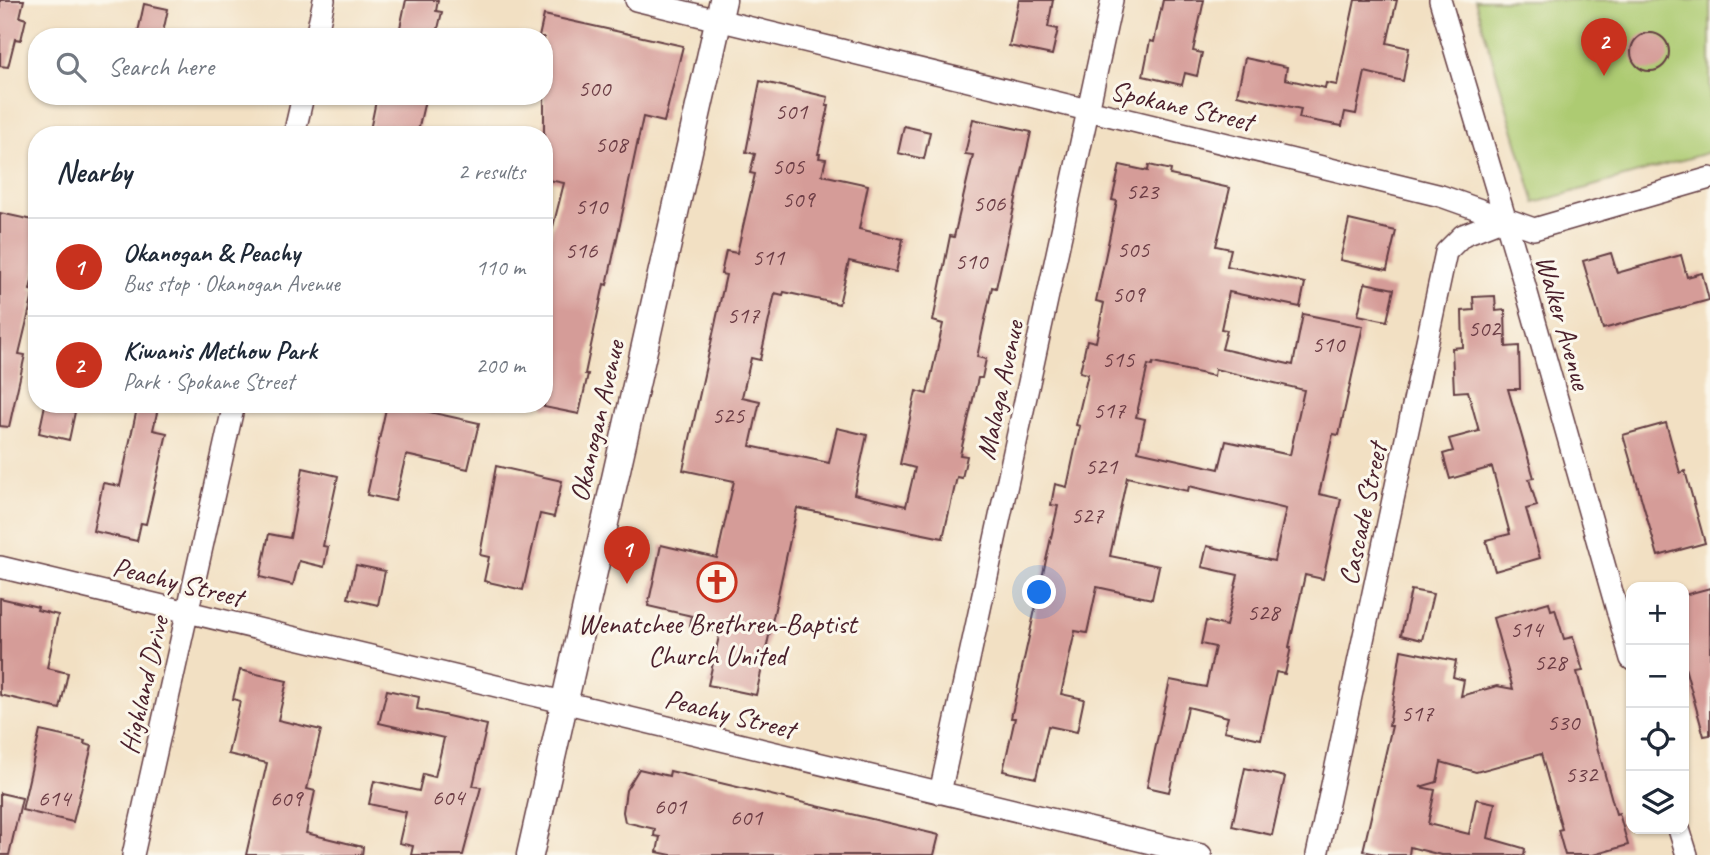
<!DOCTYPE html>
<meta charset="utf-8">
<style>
:root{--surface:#fff;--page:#f2f2f3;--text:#1f2937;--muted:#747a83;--line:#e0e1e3;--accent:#c8321e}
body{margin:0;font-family:Caveat,sans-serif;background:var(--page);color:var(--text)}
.controls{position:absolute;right:21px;bottom:21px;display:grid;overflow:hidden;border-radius:14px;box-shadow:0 2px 5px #0004}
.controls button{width:63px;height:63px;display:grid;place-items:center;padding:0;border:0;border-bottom:2px solid var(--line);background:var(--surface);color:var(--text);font:35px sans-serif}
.you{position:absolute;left:1040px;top:593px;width:24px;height:24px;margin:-18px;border:5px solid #fff;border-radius:50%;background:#1a73e8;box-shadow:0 0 0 10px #1a73e833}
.badge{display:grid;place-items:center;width:46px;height:46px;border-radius:50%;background:var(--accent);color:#fff;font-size:23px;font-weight:700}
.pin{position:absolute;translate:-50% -58px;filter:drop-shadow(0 2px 4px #0008)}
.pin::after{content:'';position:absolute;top:37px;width:24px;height:21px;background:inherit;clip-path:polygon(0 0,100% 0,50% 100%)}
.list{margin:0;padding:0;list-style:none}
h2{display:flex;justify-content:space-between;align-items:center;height:91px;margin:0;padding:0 28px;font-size:30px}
h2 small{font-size:23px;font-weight:400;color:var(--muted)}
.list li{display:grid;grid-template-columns:46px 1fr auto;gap:21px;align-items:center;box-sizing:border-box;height:98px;padding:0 28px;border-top:2px solid var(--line)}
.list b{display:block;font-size:26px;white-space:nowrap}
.list p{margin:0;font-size:23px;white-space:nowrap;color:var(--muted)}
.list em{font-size:23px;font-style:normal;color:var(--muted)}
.icon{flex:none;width:38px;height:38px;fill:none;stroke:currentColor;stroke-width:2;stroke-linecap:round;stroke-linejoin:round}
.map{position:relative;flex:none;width:1710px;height:855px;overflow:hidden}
.search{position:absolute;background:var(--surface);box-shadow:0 2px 5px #0004;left:28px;top:28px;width:525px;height:77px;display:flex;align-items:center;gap:18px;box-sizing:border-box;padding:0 24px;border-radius:28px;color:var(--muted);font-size:26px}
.panel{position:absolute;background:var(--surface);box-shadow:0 2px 5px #0004;left:28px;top:126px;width:525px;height:287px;border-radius:28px}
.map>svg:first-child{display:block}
.green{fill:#adcb72;stroke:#7c754e;stroke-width:2}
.building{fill:#d59c98;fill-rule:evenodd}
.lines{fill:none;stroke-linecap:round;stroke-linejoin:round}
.minor-casing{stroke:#633c42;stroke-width:24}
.tertiary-casing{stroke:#633c42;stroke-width:29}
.minor{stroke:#fff;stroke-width:21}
.tertiary{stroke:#fff;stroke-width:26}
.labels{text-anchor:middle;stroke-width:6;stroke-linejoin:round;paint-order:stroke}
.number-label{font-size:24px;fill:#6d3e46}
.street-label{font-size:28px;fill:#4a1f2b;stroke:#fbf7ec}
.poi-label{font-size:28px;fill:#4a1f2b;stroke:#fbf7ec}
</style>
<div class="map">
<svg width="1710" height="855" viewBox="0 0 1710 855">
<rect width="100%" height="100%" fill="#fbf7ec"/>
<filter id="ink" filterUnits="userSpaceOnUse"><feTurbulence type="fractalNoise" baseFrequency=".0143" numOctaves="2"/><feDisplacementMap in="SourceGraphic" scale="14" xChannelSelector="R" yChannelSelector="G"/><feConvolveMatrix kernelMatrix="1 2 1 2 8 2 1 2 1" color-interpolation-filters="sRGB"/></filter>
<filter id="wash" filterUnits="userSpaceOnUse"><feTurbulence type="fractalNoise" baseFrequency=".00686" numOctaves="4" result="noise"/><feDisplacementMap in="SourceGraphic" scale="28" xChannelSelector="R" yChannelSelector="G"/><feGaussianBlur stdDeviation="1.57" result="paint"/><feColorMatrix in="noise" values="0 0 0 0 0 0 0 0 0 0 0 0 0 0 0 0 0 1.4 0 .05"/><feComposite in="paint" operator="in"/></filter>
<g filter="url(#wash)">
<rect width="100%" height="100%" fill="#f2e0c3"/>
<path class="green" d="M1475,0H1710V152L1535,203Z"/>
<g id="blocks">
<path class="building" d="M0,0H24L20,17L26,19L21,40L15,39L8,67L0,66Z
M406,0H438L436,11L442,12L436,37H398Z
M1019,0H1053L1048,27L1058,29L1052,55L1009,46Z
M1163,0H1204L1193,51L1202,53L1197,76L1185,73L1182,85L1143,76L1150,41L1154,42Z
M1355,0H1397L1387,43L1409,48L1403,81L1365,72L1356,114L1345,112L1342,126L1299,118L1301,109L1237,95L1245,58L1287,67L1285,79L1325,88L1326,83L1337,85Z
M144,4L168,9L162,37H137Z
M544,15L683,46L664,122L643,117L607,285L604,284L585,374H588L579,414L544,407V262L564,183L544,179V37H539Z
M1631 52a19 19 0 1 1 38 0a19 19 0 1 1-38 0Z
M760,81L828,97L826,106H829L818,154H820L819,158L826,159L822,175L868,185L859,229L903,239L896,272L849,261L839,304L784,292L783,295L775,293L760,360L751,358L742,397L760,401L750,446L829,463L837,428L867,435L854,494L906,506L915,468L900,464L916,391L927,394L943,324L933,321L950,236L954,237L973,155L965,154L973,119L1031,132L996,288L992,287L977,357L986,359L982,378H978L960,455L967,456L962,478L957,477L943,538L797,508L756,695L708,685L720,632L690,626L692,616L648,606L661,545L717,558L734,481L683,470L726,275L721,274L726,251L737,253L755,174L750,173L755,154L746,152Z
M377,96H426L417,135H369Z
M904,126L930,132L924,159L898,153Z
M1120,165L1148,171L1149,165L1171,170L1170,175L1230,188L1216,246L1231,249L1227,266L1305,283L1300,307L1229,292L1221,329L1227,330L1222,349L1293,365L1303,314L1363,326L1339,435L1333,434L1319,494L1341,499L1323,579L1305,575L1289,647H1291L1285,674L1276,672L1261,739L1224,731L1228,717L1188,707L1169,792L1147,787L1170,680L1206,687L1215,647L1201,644L1206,621L1226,626L1238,575L1202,567L1207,546L1274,561L1286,509L1189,486L1188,491L1127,477L1110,556L1159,566L1152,599L1097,587L1087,633L1075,631L1061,694L1084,699L1077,732L1048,726L1036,778L1003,771L1015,718H1011L1058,506L1051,505L1055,484L1067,487L1080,426L1076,425L1088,374L1080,372L1087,340L1096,342L1104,303L1096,301L1117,201L1112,200ZM1153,363L1214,376L1215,369L1304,390L1290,455L1226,441L1219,469L1138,451L1145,419L1136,417L1148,365L1152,366Z
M0,213L37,221V259L30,290L34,291L19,354L25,355L9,427L0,426Z
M1349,220L1396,231L1387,270L1340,260Z
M1611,253L1617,273L1681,255L1687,277L1702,273L1709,300L1603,329L1583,261Z
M1365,283L1394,289L1387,321L1358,315Z
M1495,296L1496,311L1505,310L1506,347L1519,346L1520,389H1508L1534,478L1529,479L1537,506L1526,509L1540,558L1495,571L1486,540L1510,534L1492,467L1450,479L1443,454L1453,451L1449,439L1479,431L1468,391L1454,392L1452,348L1463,347L1462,311L1474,310L1473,297Z
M138,404H159L153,430L167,433L146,524L141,523L137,541L93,531L103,483L120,486Z
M387,404H427L425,411L479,423L468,469L406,455L395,501L367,495Z
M45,405L75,412L69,440L39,433Z
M1666,423L1680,473L1685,471L1705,543L1658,556L1623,435Z
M496,466L562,481L554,517L540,514L523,590L484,581L489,557L480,555Z
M303,468L338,476L323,546L328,547L324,567L299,561L293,585L260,577L269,534L290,538Z
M356,565L385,571L378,605L348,598Z
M1710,588V735L1704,736L1684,664V595Z
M1411,590L1433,594L1422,640L1401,635Z
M0,598L38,607L37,610L58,615L47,668L68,673L60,709L0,695Z
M1549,602L1551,610L1555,609L1564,639L1573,637L1583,671L1577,672L1592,729L1616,814L1619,813L1628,845L1593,855H1565L1558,830L1562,829L1541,754L1476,772L1441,762L1437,782L1420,787L1435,790L1428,824L1469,834L1476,799L1495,803L1488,838L1523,848L1525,849L1524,855H1441L1410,847L1409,855H1381L1363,851L1392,726H1389L1401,650L1456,661L1453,677L1464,680L1461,696L1497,686L1513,689L1493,618Z
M240,670L287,681L278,720L321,730L307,789L315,791L306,833L363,847L362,855H246L267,763L228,754L240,701L233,699Z
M387,690L419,697L417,709L487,725L473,786L481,787L463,855H411L413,846L399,843L406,812L369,804L374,781L419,791L423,774L435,777L444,738L379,723Z
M40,731L85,741L84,744L92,746L73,822L22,810Z
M1245,768L1285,777L1272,835L1232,826Z
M639,769L669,776L670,771L939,835L934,855H671L657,852L660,837L654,836L655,829L625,822L623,812L626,790Z
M0,793L22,798L9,855H0Z"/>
</g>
</g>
<g filter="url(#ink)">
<use href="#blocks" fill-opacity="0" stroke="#633c42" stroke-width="2"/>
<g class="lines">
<g class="minor-casing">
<path id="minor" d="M636,0L1441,196L1534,229L1710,178
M1440,0L1519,265L1631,659
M316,37L324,0
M294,135L303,96
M0,567L1201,855
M940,793L1112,0
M1679,829L1687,855
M133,855L234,404
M1317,855L1446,252L1463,235L1504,219"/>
</g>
<g class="tertiary-casing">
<path id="tertiary" d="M530,855L723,0"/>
</g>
<use href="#minor" class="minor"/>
<use href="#tertiary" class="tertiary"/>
</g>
</g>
<defs>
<g id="church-ring" transform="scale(2.0125)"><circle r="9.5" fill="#fbf7ec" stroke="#c8321e" stroke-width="1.5"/><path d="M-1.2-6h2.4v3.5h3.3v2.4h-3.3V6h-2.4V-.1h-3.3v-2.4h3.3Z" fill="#c8321e"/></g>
</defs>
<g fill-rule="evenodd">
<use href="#church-ring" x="717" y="582"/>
</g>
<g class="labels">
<g class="number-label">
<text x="594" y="96">500</text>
<text x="791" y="119">501</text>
<text x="611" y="152">508</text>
<text x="788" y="174">505</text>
<text x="1142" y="199">523</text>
<text x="798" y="207">509</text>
<text x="989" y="211">506</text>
<text x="591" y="214">510</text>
<text x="1133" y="257">505</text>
<text x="581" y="258">516</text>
<text x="768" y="265">511</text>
<text x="971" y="269">510</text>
<text x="1128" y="302">509</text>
<text x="743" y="323">517</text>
<text x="1484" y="336">502</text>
<text x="1328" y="352">510</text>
<text x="1118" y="367">515</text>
<text x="1109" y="418">517</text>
<text x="728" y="423">525</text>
<text x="1101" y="474">521</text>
<text x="1087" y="523">527</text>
<text x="1263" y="620">528</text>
<text x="1526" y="637">514</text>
<text x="1550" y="670">528</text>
<text x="1417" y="721">517</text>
<text x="1563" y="730">530</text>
<text x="1581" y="782">532</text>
<text x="448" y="805">604</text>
<text x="54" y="806">614</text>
<text x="286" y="806">609</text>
<text x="670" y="814">601</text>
<text x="746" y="825">601</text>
</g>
<g class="street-label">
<text transform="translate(1182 105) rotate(13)" y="10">Spokane Street</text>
<text transform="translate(1564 322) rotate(74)" y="10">Walker Avenue</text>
<text transform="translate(999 390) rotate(-78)" y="10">Malaga Avenue</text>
<text transform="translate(596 421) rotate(-77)" y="10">Okanogan Avenue</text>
<text transform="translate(1362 514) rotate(-78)" y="10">Cascade Street</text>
<text transform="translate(178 581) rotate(14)" y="10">Peachy Street</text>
<text transform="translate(143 685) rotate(-77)" y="10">Highland Drive</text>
<text transform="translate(730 713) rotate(14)" y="10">Peachy Street</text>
</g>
<g class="poi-label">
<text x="717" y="633">Wenatchee Brethren-Baptist<tspan x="717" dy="32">Church United</tspan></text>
</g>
</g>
</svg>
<div class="controls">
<button>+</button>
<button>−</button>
<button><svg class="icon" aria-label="locate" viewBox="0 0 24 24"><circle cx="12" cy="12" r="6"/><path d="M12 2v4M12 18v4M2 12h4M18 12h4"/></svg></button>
<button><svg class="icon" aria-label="layers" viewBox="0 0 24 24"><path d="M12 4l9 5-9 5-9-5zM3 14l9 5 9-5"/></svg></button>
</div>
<div class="you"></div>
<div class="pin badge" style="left:627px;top:584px">1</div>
<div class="pin badge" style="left:1604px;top:76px">2</div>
<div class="search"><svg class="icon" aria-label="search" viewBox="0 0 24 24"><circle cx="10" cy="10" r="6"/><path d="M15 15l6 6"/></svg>Search here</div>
<section class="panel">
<h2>Nearby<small>2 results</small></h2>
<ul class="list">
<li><span class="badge">1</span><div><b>Okanogan &amp; Peachy</b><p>Bus stop · Okanogan Avenue</p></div><em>110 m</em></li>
<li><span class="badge">2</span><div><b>Kiwanis Methow Park</b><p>Park · Spokane Street</p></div><em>200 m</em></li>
</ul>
</section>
</div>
